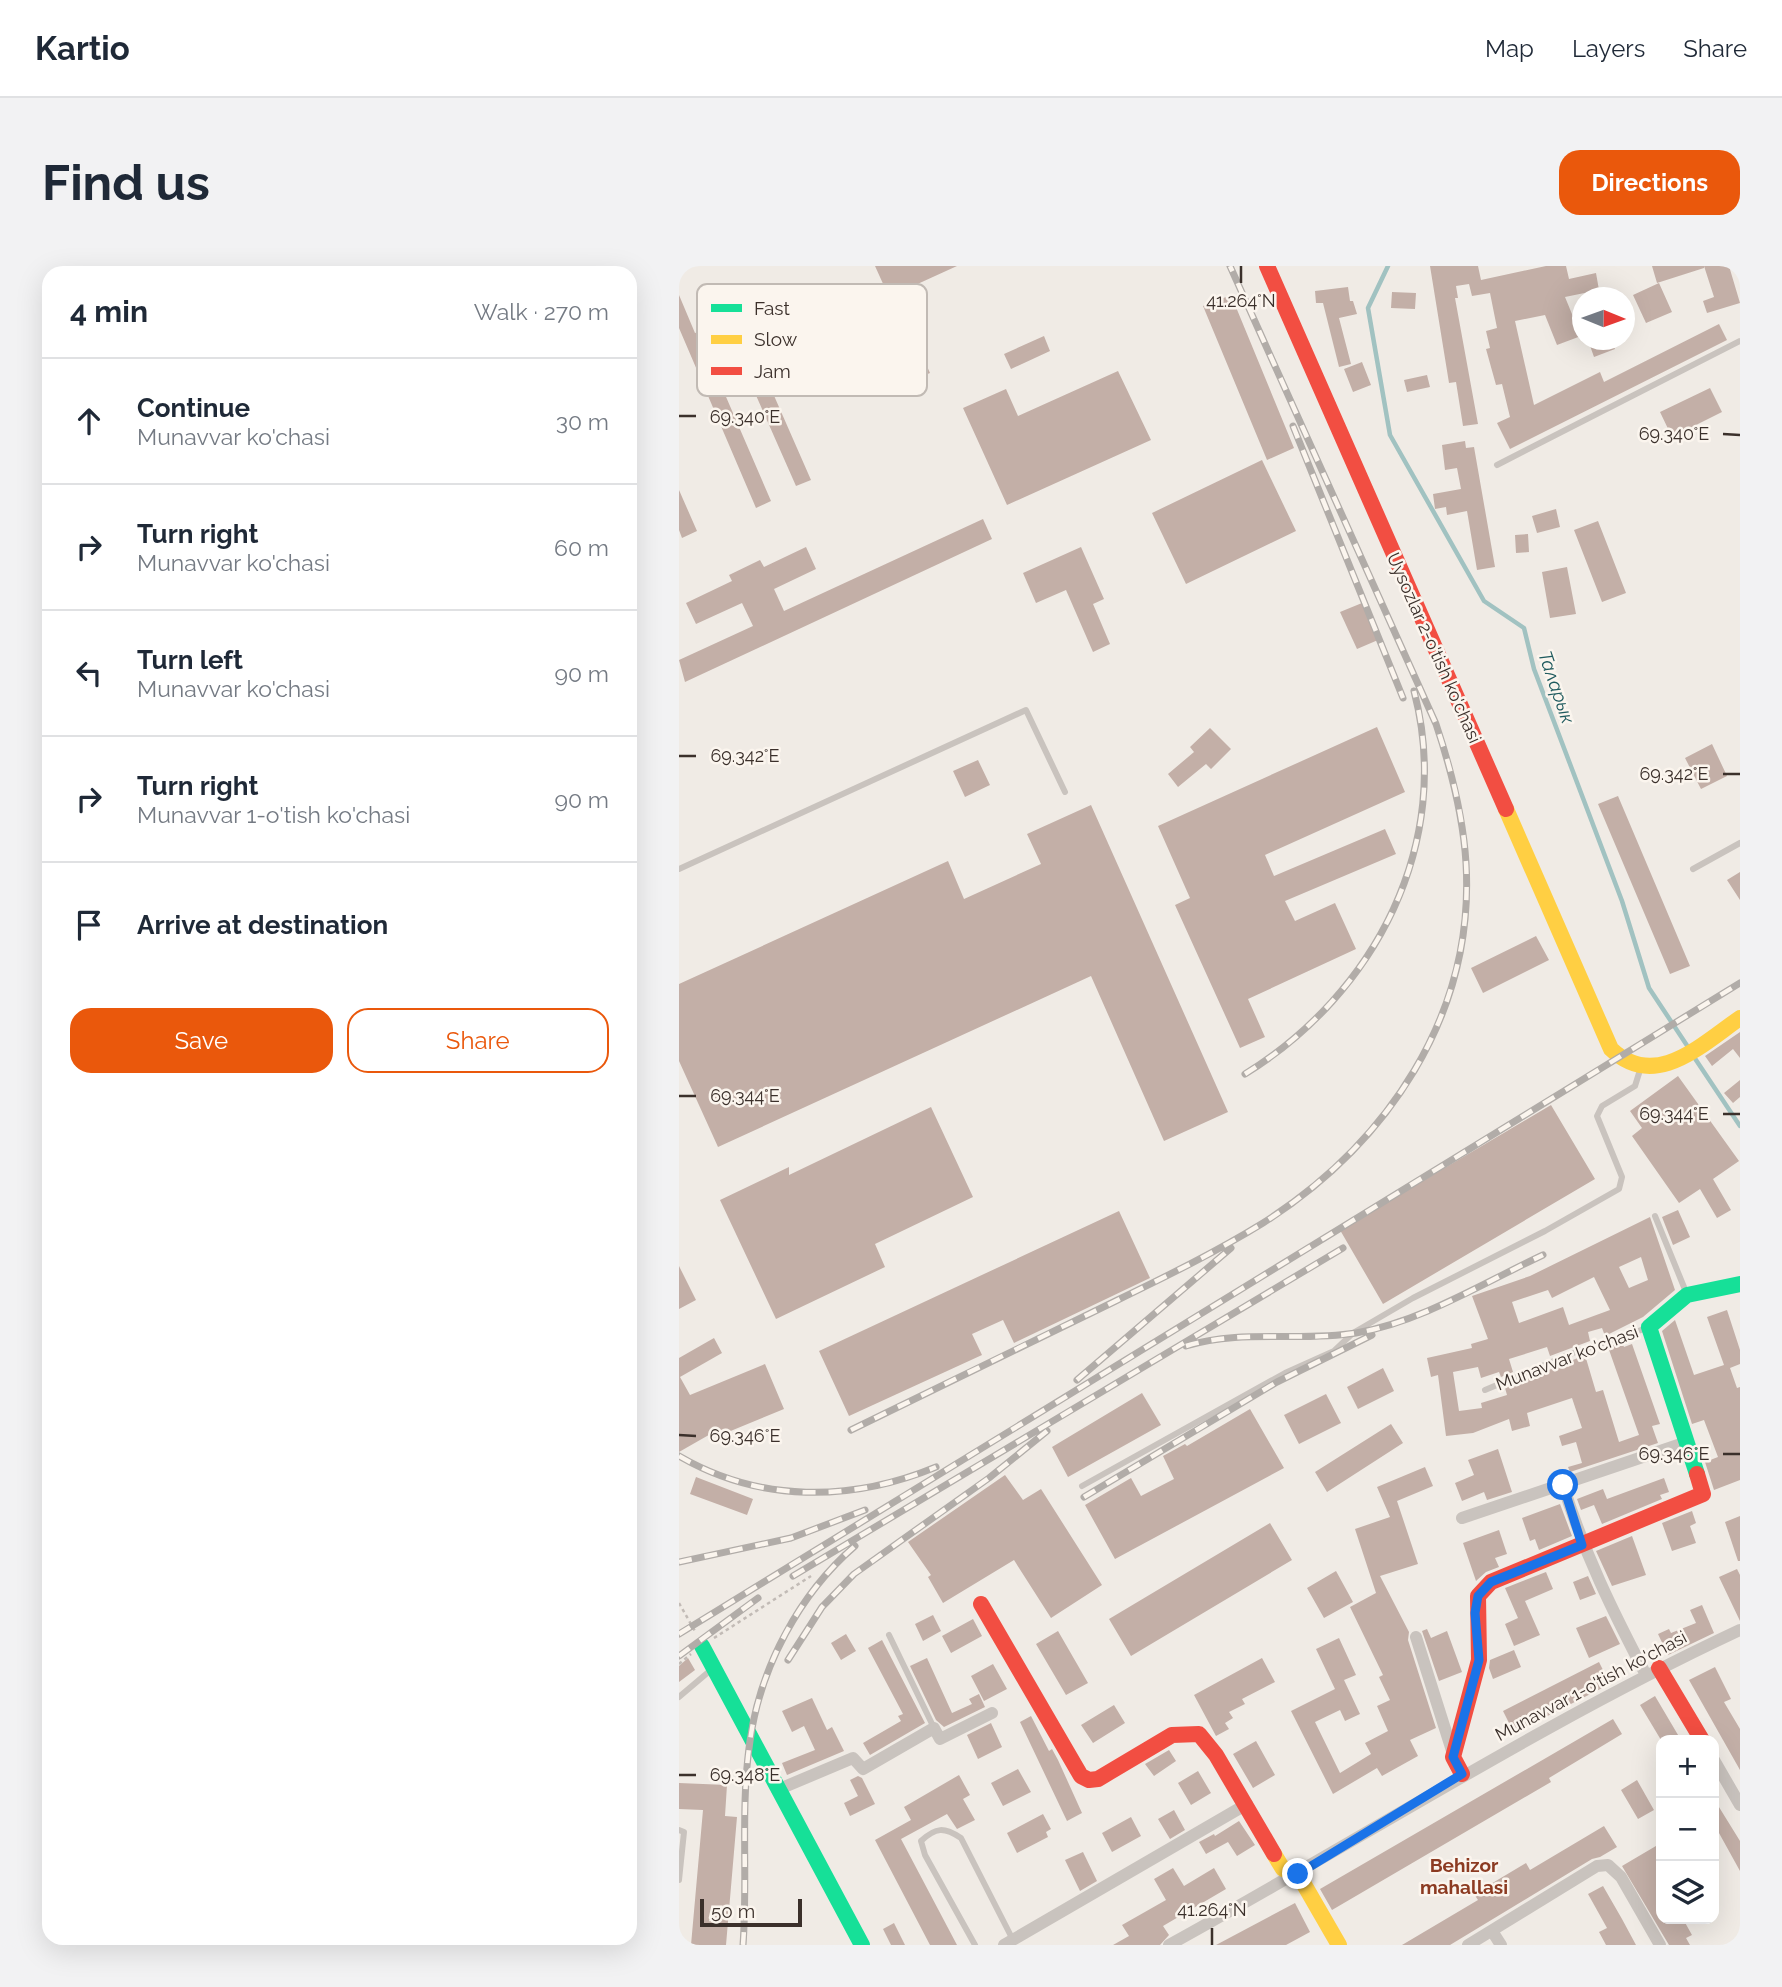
<!DOCTYPE html>
<meta charset="utf-8">
<style>
:root{--surface:#fff;--page:#f2f2f3;--text:#1f2937;--muted:#747a83;--line:#e0e1e3;--accent:#ea580c}
body{margin:0;font-family:Raleway,sans-serif;background:var(--page);color:var(--text)}
.controls{position:absolute;right:21px;bottom:21px;display:grid;overflow:hidden;border-radius:14px;box-shadow:0 7px 28px #0002}
.controls button{width:63px;height:63px;display:grid;place-items:center;padding:0;border:0;border-bottom:2px solid var(--line);background:var(--surface);color:var(--text);font:35px sans-serif}
.compass{position:absolute;left:893px;top:21px;width:63px;height:63px;border-radius:50%;background:var(--surface);box-shadow:0 7px 28px #0002;rotate:91deg}
.scale{position:absolute;left:21px;bottom:18px;width:102px;box-sizing:border-box;padding-left:7px;border:4px solid #3b302b;border-top:0;font-size:19px;line-height:24px;white-space:nowrap;color:#3b302b;-webkit-text-stroke:5px #fbf5ee;paint-order:stroke}
.stop{position:absolute;width:21px;height:21px;margin:-16px;border:5px solid #1a73e8;border-radius:50%;background:#fff}
.stop.end{background:#1a73e8;border-color:#fff;box-shadow:0 2px 7px #0008}
.list{margin:0;padding:0;list-style:none}
h2{display:flex;justify-content:space-between;align-items:center;height:91px;margin:0;padding:0 28px;font-size:30px}
h2 small{font-size:23px;font-weight:400;color:var(--muted)}
.list li{display:grid;grid-template-columns:46px 1fr auto;gap:21px;align-items:center;box-sizing:border-box;height:126px;padding:0 28px;border-top:2px solid var(--line)}
.list b{display:block;font-size:26px;white-space:nowrap}
.list p{margin:0;font-size:23px;white-space:nowrap;color:var(--muted)}
.list em{font-size:23px;font-style:normal;color:var(--muted)}
.actions{display:flex;gap:14px;padding:21px 28px}
.actions a{flex:1;padding:16px 0;border:2px solid var(--accent);border-radius:21px;text-align:center;font-size:24px;color:var(--accent)}
.actions .main{background:var(--accent);color:#fff}
.icon{flex:none;width:38px;height:38px;fill:none;stroke:currentColor;stroke-width:2;stroke-linecap:round;stroke-linejoin:round}
.map{position:relative;flex:none;width:1061px;height:1679px;overflow:hidden;border-radius:21px}
header{display:flex;align-items:center;gap:42px;box-sizing:border-box;height:98px;padding:0 35px;background:var(--surface);border-bottom:2px solid var(--line)}
header strong{font-size:33px}
nav{display:flex;gap:38px;margin-inline-start:auto;font-size:24px}
.intro{display:flex;align-items:center;justify-content:space-between;box-sizing:border-box;height:168px;padding:0 42px}
h1{margin:0;font-size:49px}
.button{padding:18px 32px;border-radius:21px;background:var(--accent);color:#fff;font-size:24px;font-weight:700}
main{display:flex;gap:42px;padding:0 42px}
aside{flex:1;background:var(--surface);border-radius:21px;box-shadow:0 7px 28px #0002}
.map>svg:first-child{display:block}
.lines{fill:none;stroke-linecap:round;stroke-linejoin:round}
.stream{stroke:#a1c2c1;stroke-width:4.5}
.building{fill:#c3afa7;fill-rule:evenodd}
.path{stroke:#c2bbb6;stroke-width:2.5;stroke-dasharray:3.5 3.5;stroke-linecap:butt}
.lane{stroke:#c9c3be;stroke-width:6}
.street{stroke:#c9c3be;stroke-width:12}
.fast{stroke:#16e098;stroke-width:16}
.slow{stroke:#ffcf43;stroke-width:16}
.jam{stroke:#f24e42;stroke-width:16}
.rail-casing{stroke:#b1aca8;stroke-width:7}
.rail{stroke:#fbf5ee;stroke-width:4.5;stroke-dasharray:13;stroke-linecap:butt}
.route{stroke:#1a73e8;stroke-width:9}
.ticks{fill:none;stroke:#3b302b;stroke-width:2.5}
.labels{text-anchor:middle;stroke-width:5;stroke-linejoin:round;paint-order:stroke}
.street-label{font-size:18px;fill:#3b302b;stroke:#fbf5ee}
.water-label{font-size:19px;font-style:italic;fill:#1f5a5e;stroke:#fbf5ee}
.neighbourhood-label{font-size:19px;font-weight:bold;fill:#8c3b22;stroke:#fbf5ee}
.key{fill:#fbf5ee;stroke:#c1bab4;stroke-width:2}
.key-label{font-size:19px;fill:#3b302b}
.ticks-label{font-size:18px;text-anchor:middle;fill:#3b302b;stroke:#fbf5ee;stroke-width:5;stroke-linejoin:round;paint-order:stroke}
</style>
<header>
<strong>Kartio</strong>
<nav><a>Map</a><a>Layers</a><a>Share</a></nav>
</header>
<div class="intro"><h1>Find us</h1><a class="button">Directions</a></div>
<main>
<aside>
<h2>4 min<small>Walk · 270 m</small></h2>
<ul class="list">
<li><svg class="icon" aria-label="ahead" viewBox="0 0 24 24"><path d="M12 20V5M6 11l6-6 6 6"/></svg><div><b>Continue</b><p>Munavvar ko'chasi</p></div><em>30 m</em></li>
<li><svg class="icon" aria-label="right" viewBox="0 0 24 24"><path d="M7 20v-9h11M14 6l5 5-5 5"/></svg><div><b>Turn right</b><p>Munavvar ko'chasi</p></div><em>60 m</em></li>
<li><svg class="icon" aria-label="left" viewBox="0 0 24 24"><path d="M17 20v-9H6M10 6l-5 5 5 5"/></svg><div><b>Turn left</b><p>Munavvar ko'chasi</p></div><em>90 m</em></li>
<li><svg class="icon" aria-label="right" viewBox="0 0 24 24"><path d="M7 20v-9h11M14 6l5 5-5 5"/></svg><div><b>Turn right</b><p>Munavvar 1-o'tish ko'chasi</p></div><em>90 m</em></li>
<li><svg class="icon" aria-label="arrive" viewBox="0 0 24 24"><path d="M6 21V4h12l-3 4 3 4H6"/></svg><div><b>Arrive at destination</b></div></li>
</ul>
<div class="actions"><a class="main">Save</a><a>Share</a></div>
</aside>
<div class="map">
<svg width="1061" height="1679" viewBox="0 0 1061 1679">
<rect width="100%" height="100%" fill="#f0ebe5"/>
<g class="lines">
<path class="stream" d="M709,0L689,42L711,169L805,335L845,362L855,403L943,635L970,722L1009,781
M1013,788L1061,860"/>
</g>
<path class="building" d="M196,0H278L210,31Z
M751,0H799L802,14L867,0H887L890,13L917,7L920,24L886,31L902,70L878,79L866,49L836,55L855,139L921,106L925,116L1040,58L1048,74L831,183L818,157L831,151L823,118L817,119L807,83L811,82L807,65L818,62L811,27L793,30L790,18L777,20L779,32H776L799,158L784,160L777,116L770,117Z
M973,0H1025V2L978,17Z
M1025,0H1050L1061,37L1028,47L1024,35L1035,31Z
M980,17L993,46L967,57L954,29Z
M669,21L671,35H674L678,48L660,52L672,98L660,101L644,37H637L636,25Z
M713,26L737,27L736,43L712,42Z
M0,29L16,67L19,66L92,235L77,242L0,62Z
M552,29L615,182L588,194L524,40Z
M61,52L132,214L117,220L46,59Z
M229,58L251,107L229,116L218,91L225,88L215,64Z
M365,70L371,85L332,103L325,88Z
M909,74H932L936,83L915,91Z
M683,96L692,119L674,126L665,103Z
M439,105L472,174L328,239L284,142L327,123L339,150Z
M748,109L751,121L728,126L725,114Z
M1031,122L1043,146L993,171L981,146Z
M786,175L787,182L795,181L816,301L798,304L788,245L768,249L767,241L756,243L754,228L782,223L778,202L766,204L763,179Z
M583,194L617,265L507,318L473,247Z
M0,224L18,265L3,272L0,264Z
M877,243L881,261L858,267L853,250Z
M304,253L313,273L6,416L0,394L74,360L63,337L17,358L7,337L53,315L50,309L81,294L85,301L127,281L137,303L95,323L105,345Z
M919,255L947,327L923,336L895,264Z
M849,268L850,286L837,287L836,269Z
M402,281L425,333L414,338L431,378L414,386L387,324L357,337L344,307Z
M888,301L897,348L871,352L863,306Z
M683,337L699,374L678,383L661,346Z
M698,461L726,526L586,589L595,610L706,563L717,588L606,635L616,655L656,637L677,683L569,733L586,771L561,782L496,639L511,632L479,560Z
M531,462L552,483L532,503L527,498L499,521L489,508L515,486L511,481Z
M1033,478L1048,510L1022,523L1006,492Z
M299,494L311,519L286,531L274,505Z
M939,530L1011,700L991,708L919,538Z
M412,539L549,846L485,875L412,710L39,881L0,795V718L269,595L285,633L362,598L348,568Z
M1061,606V634L1048,614Z
M857,670L870,694L804,727L792,702Z
M1061,766V792L1054,783L1033,800L1026,790Z
M999,810L1060,895L1034,913L1052,944L1038,952L1021,923L1000,937L953,870L963,862L951,845Z
M1061,814V831L1054,837L1045,827Z
M872,839L916,913L704,1038L661,964Z
M252,841L294,931L196,978L206,1001L97,1053L41,934L110,901V909Z
M999,944L1011,971L994,979L983,951Z
M440,945L471,1012L335,1077L324,1054L293,1068L303,1089L170,1150L140,1085Z
M971,951L996,1024L964,1051L926,1070L923,1062L909,1066L911,1075L871,1090L868,1081L830,1093L834,1106L822,1111L820,1106L802,1112L799,1101L774,1106L780,1145L803,1142L802,1137L828,1129L826,1122L906,1089L917,1126L924,1124L940,1176L960,1169L929,1081L943,1076L945,1081L953,1078L981,1158L973,1160L979,1177L891,1206L889,1201L903,1197L897,1176L883,1180L880,1170L903,1162L893,1132L848,1147L851,1160L833,1165L830,1153L794,1167L767,1170L759,1109L752,1111L748,1092L793,1082L792,1078L809,1073L793,1030L851,1010ZM962,991L969,1014L950,1022L940,1001ZM915,1011L931,1044L890,1059L884,1041L840,1057L833,1036L869,1024L873,1032Z
M0,1000L17,1034L0,1043Z
M1048,1044L1061,1084V1098L1051,1102L1058,1122L1061,1121V1214L1035,1224L1026,1196L1039,1191L1025,1154L1013,1158L983,1065L996,1054L1015,1109L1045,1099L1028,1051Z
M35,1072L43,1087L1,1111L11,1129L86,1098L105,1143L37,1171L35,1166L0,1186V1092Z
M704,1102L715,1125L679,1143L668,1121Z
M463,1127L482,1159L389,1211L373,1181Z
M647,1128L662,1157L620,1178L605,1149Z
M571,1143L605,1202L436,1293L406,1239L452,1212L462,1230L495,1213L484,1190L506,1178L508,1180Z
M712,1158L724,1177L648,1226L636,1206Z
M819,1183L833,1226L808,1234L805,1226L783,1235L776,1217L795,1209L789,1194Z
M746,1201L754,1220L718,1235L739,1298L701,1310L730,1366L729,1374L757,1462L731,1474L739,1490L703,1510L698,1502L654,1528L612,1445L656,1423L637,1383L660,1372L677,1409L665,1414L681,1448L666,1455L661,1444L636,1456L661,1507L692,1488L686,1477L709,1465L698,1440L711,1434L700,1411L704,1409L671,1341L697,1327L676,1263L711,1251L698,1221Z
M326,1209L344,1234L362,1223L423,1319L372,1352L335,1294L264,1337L249,1311L252,1309L229,1276Z
M17,1211L74,1233L68,1249L11,1228Z
M985,1212L990,1226L981,1229L983,1233L923,1258L915,1239L902,1244L898,1233L924,1223L928,1233Z
M881,1238L893,1270L860,1284L856,1273L851,1275L843,1252Z
M1013,1245L1017,1257L1011,1260L1017,1277L993,1285L983,1257Z
M1061,1250V1295H1059L1046,1256Z
M591,1257L613,1294L452,1390L430,1353Z
M820,1264L828,1288L816,1292L820,1301L807,1306L797,1315L784,1277Z
M953,1270L967,1309L933,1320L917,1285Z
M1058,1303L1061,1309V1355L1040,1311Z
M657,1305L674,1336L645,1352L628,1322Z
M867,1306L874,1323L846,1335L861,1369L835,1380L826,1358L839,1352L826,1322Z
M909,1310L917,1328L901,1334L894,1316Z
M1023,1339L1035,1367L989,1389L979,1368L990,1363L992,1367L1017,1357L1011,1344Z
M254,1349L262,1365L244,1375L236,1358Z
M927,1350L941,1378L910,1392L897,1362Z
M294,1353L303,1370L272,1387L263,1370Z
M748,1363L752,1372L768,1365L783,1406L760,1415L743,1365Z
M379,1365L409,1417L387,1429L357,1378Z
M167,1368L177,1385L162,1394L152,1377Z
M203,1374L246,1457L191,1489L184,1477L222,1455L219,1450L224,1448L189,1382Z
M835,1384L842,1401L814,1413L810,1402L811,1394Z
M9,1392L16,1404L0,1416V1400Z
M248,1392L273,1447L293,1438L290,1433L300,1428L306,1441L265,1461L257,1454L231,1400Z
M583,1392L596,1416L563,1433L566,1438L550,1446L554,1452L546,1457L550,1463L537,1470L515,1429Z
M920,1396L931,1418L835,1467L824,1445Z
M314,1398L328,1423L305,1435L292,1410Z
M1036,1401L1052,1433L1045,1436L1061,1463V1504L1010,1414Z
M976,1430L1002,1474H982L961,1439Z
M133,1432L148,1464L153,1461L165,1485L108,1509L103,1497L136,1484L125,1460L113,1466L103,1445Z
M435,1439L446,1457L414,1477L402,1459Z
M352,1450L370,1485L373,1483L379,1494L403,1547L388,1555L341,1456Z
M934,1453L943,1468L870,1512L872,1516L653,1644L641,1623Z
M312,1457L323,1481L299,1493L288,1469Z
M577,1475L596,1509L574,1522L554,1488Z
M490,1484L497,1495L475,1510L466,1498Z
M339,1503L352,1526L324,1540L312,1517Z
M519,1505L532,1527L512,1539L499,1517Z
M280,1509L291,1529L284,1533L296,1554L278,1563L268,1548L222,1573L278,1679H251L196,1574L232,1554L225,1541Z
M179,1510L183,1512L196,1538L171,1550L165,1537L179,1530L171,1514Z
M958,1514L975,1544L959,1553L942,1524Z
M0,1517L48,1519L46,1550L58,1551L47,1679H12L24,1544L0,1543Z
M1035,1533L1061,1575V1605L1035,1558Z
M495,1544L506,1564L491,1573L479,1553Z
M364,1548L372,1563L367,1566L369,1571L338,1587L328,1567Z
M452,1551L462,1570L433,1586L423,1567Z
M560,1555L576,1579L558,1590L549,1576L527,1588L520,1576L535,1568L536,1570Z
M925,1560L938,1581L921,1591L913,1593L771,1679H723L799,1634L795,1628L847,1597L851,1604Z
M982,1577V1614L978,1616L982,1623V1653H1004L1013,1669L1007,1672L1011,1679H990L943,1600Z
M404,1586L418,1615L401,1625L386,1594Z
M494,1602L505,1620L535,1602L547,1623L484,1660L490,1669L481,1679H434L450,1670L443,1659L487,1634L475,1613Z
M924,1620L943,1653L957,1679H927L920,1666L928,1662L909,1628Z
M616,1637L631,1666L607,1679H537Z
M215,1657L226,1679H212L204,1663Z"/>
<g class="lines">
<path class="path" d="M0,1337L17,1367
M35,1372L132,1310
M0,1398L12,1388"/>
<path class="lane" d="M818,199L1061,75
M0,603L347,444L386,526
M1014,603L1061,577
M976,950L1007,1026
M806,1124L894,1087L968,1062
M403,1220L606,1107L655,1085L674,1067L734,1032L866,965L940,923L943,911L918,850L923,840L956,820L961,804
M210,1369L255,1462
M0,1431L33,1403
M0,1564L5,1566L0,1614
M296,1679L246,1589L242,1575C257,1561 265,1561 282,1572L334,1674"/>
<path class="street" d="M884,1219C905,1287 934,1346 967,1409
M783,1252L1005,1177
M737,1371L774,1488
M1035,1494L1061,1539
M98,1524L174,1492L184,1503L255,1462L261,1473L313,1447
M813,1665L822,1679
M325,1679L568,1538
M490,1679C681,1574 864,1456 1061,1364
M789,1679L918,1600L929,1599L942,1611L981,1679"/>
<path class="fast" d="M1018,1208L970,1061L1008,1029L1061,1018
M23,1380L183,1679"/>
<path class="slow" d="M827,543L932,783C976,825 1022,779 1061,752
M595,1588L604,1603L619,1608L660,1679"/>
<path class="jam" d="M588,0L827,543
M302,1338L402,1510L410,1514L419,1513L493,1469L520,1468L537,1489L595,1588
M980,1402L1023,1474
M783,1508L774,1491L800,1394L799,1330L812,1316L1024,1228L1018,1208"/>
<g class="rail-casing">
<path id="rail" d="M614,160L724,432
M566,808C696,728 775,577 735,425
M507,1080C563,1063 620,1076 677,1067C742,1056 804,1017 864,989
M398,1114L552,982
M172,1164C252,1125 331,1086 410,1048C469,1019 529,991 584,957C708,878 796,749 787,597C784,548 772,503 757,458L551,0
M0,1190C81,1237 172,1236 257,1201
M405,1231L598,1116L693,1069
M0,1296L112,1272L186,1244
M114,1310L664,982
M0,1368L1061,717
M0,1390L79,1332
M109,1394L143,1341L175,1308L310,1212L368,1165
M64,1679C69,1611 61,1542 71,1475C81,1402 120,1328 176,1280"/>
</g>
<use href="#rail" class="rail"/>
</g>
<g class="lines">
<path class="route" d="M619,1608L783,1508L774,1491L800,1394L796,1347L799,1330L812,1316L903,1279L884,1219"/>
</g>
<path class="ticks" d="M562,17V0M0,150H17M1044,168L1061,169M0,490H17M1044,508H1061M0,830H17M1044,848H1061M0,1169L17,1170M1044,1188H1061M0,1509H17M533,1679V1662"/>
<g class="labels">
<g class="street-label">
<text transform="translate(755 382) rotate(66)" y="6">Uysozlar 2-o'tish ko'chasi</text>
<text transform="translate(888 1092) rotate(-21)" y="6">Munavvar ko'chasi</text>
<text transform="translate(912 1420) rotate(-28)" y="6">Munavvar 1-o'tish ko'chasi</text>
</g>
<g class="water-label">
<text transform="translate(878 421) rotate(71)" y="7">Таларык</text>
</g>
<g class="neighbourhood-label">
<text x="785" y="1606">Behizor<tspan x="785" dy="22">mahallasi</tspan></text>
</g>
</g>
<rect x="18" y="18" width="230" height="112" rx="10" class="key"/>
<rect x="32" y="38" width="31" height="8" fill="#16e098"/>
<rect x="32" y="69" width="31" height="9" fill="#ffcf43"/>
<rect x="32" y="101" width="31" height="8" fill="#f24e42"/>
<g class="key-label">
<text x="75" y="49">Fast</text>
<text x="75" y="80">Slow</text>
<text x="75" y="112">Jam</text>
</g>
<g class="ticks-label">
<text x="562" y="41">41.264°N</text>
<text x="66" y="157">69.340°E</text>
<text x="995" y="174">69.340°E</text>
<text x="66" y="496">69.342°E</text>
<text x="995" y="514">69.342°E</text>
<text x="66" y="836">69.344°E</text>
<text x="995" y="854">69.344°E</text>
<text x="66" y="1176">69.346°E</text>
<text x="995" y="1194">69.346°E</text>
<text x="66" y="1515">69.348°E</text>
<text x="533" y="1650">41.264°N</text>
</g>
</svg>
<div class="controls">
<button>+</button>
<button>−</button>
<button><svg class="icon" aria-label="layers" viewBox="0 0 24 24"><path d="M12 4l9 5-9 5-9-5zM3 14l9 5 9-5"/></svg></button>
</div>
<svg class="compass" viewBox="-18 -18 36 36"><path d="M0-13l5 13h-10z" fill="#e53935"/><path d="M0 13l5-13h-10z" fill="#747a83"/></svg>
<div class="scale">50 m</div>
<div class="stop" style="left:884px;top:1219px"></div>
<div class="stop end" style="left:619px;top:1608px"></div>
</div>
</main>
